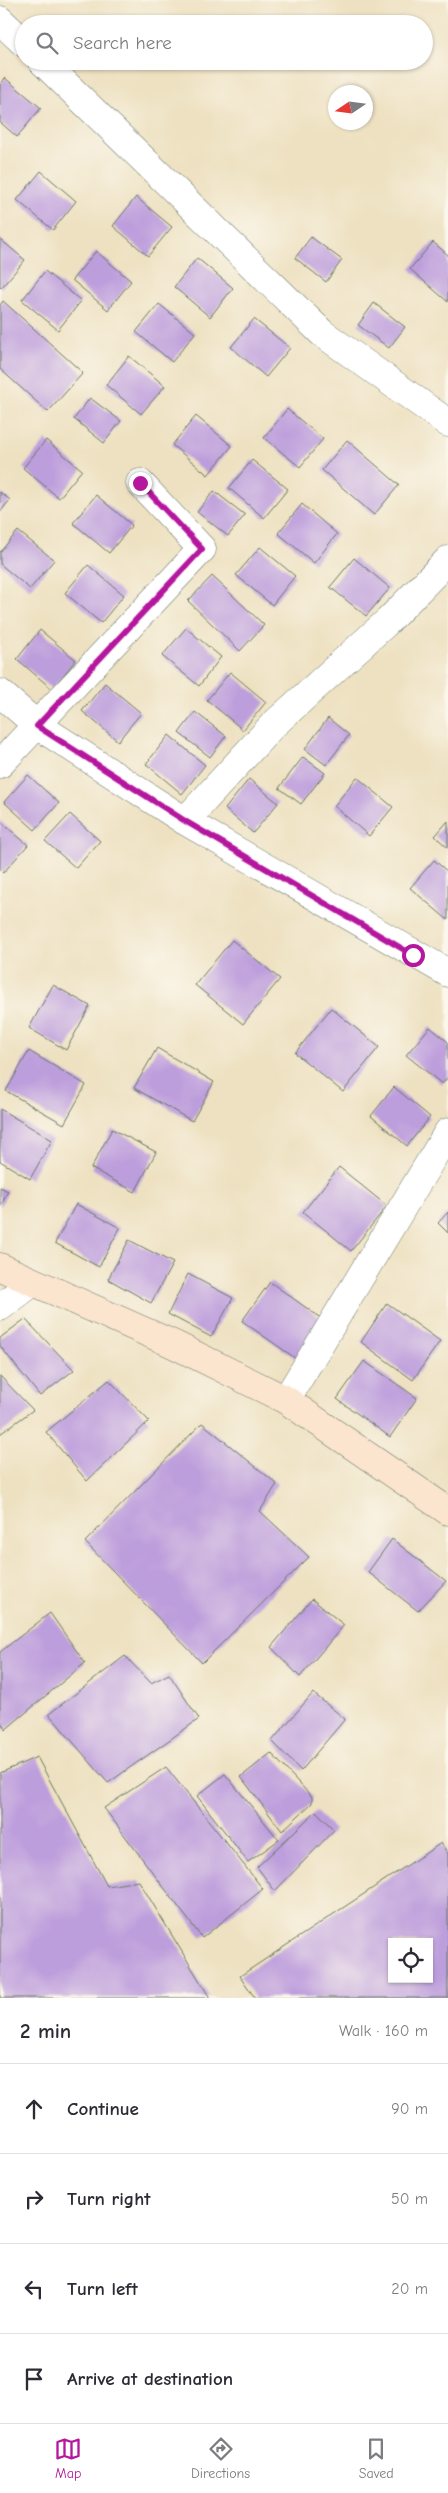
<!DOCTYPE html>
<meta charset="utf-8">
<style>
:root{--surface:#fff;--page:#f2f2f3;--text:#2b2b33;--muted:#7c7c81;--line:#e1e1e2;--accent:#b5179e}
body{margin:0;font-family:"Comic Neue",sans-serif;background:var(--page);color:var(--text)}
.controls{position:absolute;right:15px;bottom:15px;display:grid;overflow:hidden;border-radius:0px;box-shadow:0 1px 4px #0004}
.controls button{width:45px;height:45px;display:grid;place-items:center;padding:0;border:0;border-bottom:1px solid var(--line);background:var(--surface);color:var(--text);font:25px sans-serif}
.compass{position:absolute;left:328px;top:85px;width:45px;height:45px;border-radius:50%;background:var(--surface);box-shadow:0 1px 4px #0004;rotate:257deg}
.stop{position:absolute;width:15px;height:15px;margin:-11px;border:4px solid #b5179e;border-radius:50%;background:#fff}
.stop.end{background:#b5179e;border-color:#fff;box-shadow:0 1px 5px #0008}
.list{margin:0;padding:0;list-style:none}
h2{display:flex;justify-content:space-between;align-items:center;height:65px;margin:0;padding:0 20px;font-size:21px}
h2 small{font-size:16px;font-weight:400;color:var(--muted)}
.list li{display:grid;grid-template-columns:32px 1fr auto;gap:15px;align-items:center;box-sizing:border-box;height:90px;padding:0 20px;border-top:1px solid var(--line)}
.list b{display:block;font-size:19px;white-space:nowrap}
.list em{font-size:16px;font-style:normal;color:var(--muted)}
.icon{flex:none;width:28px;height:28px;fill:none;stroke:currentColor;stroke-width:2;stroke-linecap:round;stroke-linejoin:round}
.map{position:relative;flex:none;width:448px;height:1998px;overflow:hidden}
.search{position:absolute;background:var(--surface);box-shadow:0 1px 4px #0004;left:15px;right:15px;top:15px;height:55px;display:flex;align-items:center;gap:12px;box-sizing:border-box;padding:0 18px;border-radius:28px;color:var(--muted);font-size:19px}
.sheet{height:425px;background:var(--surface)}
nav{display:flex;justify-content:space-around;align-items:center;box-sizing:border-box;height:70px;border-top:1px solid var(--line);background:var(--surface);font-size:14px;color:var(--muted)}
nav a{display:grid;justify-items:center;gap:2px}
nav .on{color:var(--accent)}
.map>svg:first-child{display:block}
.building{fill:#bd9edc;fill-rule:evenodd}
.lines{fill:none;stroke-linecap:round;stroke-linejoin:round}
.street-casing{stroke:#677665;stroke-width:29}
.secondary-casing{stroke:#677665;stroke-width:29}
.street{stroke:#fff;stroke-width:28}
.secondary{stroke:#fce5cf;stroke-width:28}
.route{stroke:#b5179e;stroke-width:6}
</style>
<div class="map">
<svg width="448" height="1998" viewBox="0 0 448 1998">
<rect width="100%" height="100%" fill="#fbf7ec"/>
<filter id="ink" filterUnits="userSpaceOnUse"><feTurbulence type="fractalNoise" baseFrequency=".02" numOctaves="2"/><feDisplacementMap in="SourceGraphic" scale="10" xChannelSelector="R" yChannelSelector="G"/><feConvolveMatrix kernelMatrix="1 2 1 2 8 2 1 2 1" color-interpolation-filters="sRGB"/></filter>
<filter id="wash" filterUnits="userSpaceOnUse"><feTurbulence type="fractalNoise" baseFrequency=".0096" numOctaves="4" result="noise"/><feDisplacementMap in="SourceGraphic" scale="20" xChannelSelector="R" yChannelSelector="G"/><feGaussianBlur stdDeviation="1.12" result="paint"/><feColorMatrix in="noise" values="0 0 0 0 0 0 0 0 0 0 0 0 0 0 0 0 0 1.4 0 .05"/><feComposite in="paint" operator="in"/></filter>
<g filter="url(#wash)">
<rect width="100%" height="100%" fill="#eee1c1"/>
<g id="blocks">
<path class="building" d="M5,78L41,108L17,137L0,122V85Z
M41,171L76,201L53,230L17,200Z
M136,197L172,227L148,256L113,226Z
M311,237L342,260L326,282L295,258Z
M0,239L25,260L1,288L0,287Z
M433,242L448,255V302L410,269Z
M96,251L131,281L108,310L72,280Z
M197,258L233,288L210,317L174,287Z
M45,271L81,301L58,330L22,300Z
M3,301L83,373L48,412L0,369V305Z
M374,303L405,327L389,348L358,325Z
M159,304L195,333L172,362L136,332Z
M254,319L290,348L266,377L231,347Z
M129,356L165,386L141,414L106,385Z
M90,398L121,421L104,443L74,419Z
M287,409L323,439L300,467L264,438Z
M196,416L232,446L208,475L172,445Z
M46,440L82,470L59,498L23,468Z
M347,440L399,485L374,515L322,470Z
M252,460L288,489L264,518L229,488Z
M214,491L245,515L228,536L197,512Z
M0,492L10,500L0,512Z
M96,495L132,525L109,553L73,523Z
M302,504L337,534L314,563L278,533Z
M18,531L54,560L30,589L0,564V552Z
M260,547L295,576L272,605L236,575Z
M354,558L390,588L366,616L330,587Z
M88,565L124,595L101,623L65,593Z
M212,576L264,625L240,651L188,601Z
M186,628L221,657L199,686L162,656Z
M40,630L76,660L52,689L17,659Z
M230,672L266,702L243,730L207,700Z
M105,683L141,713L118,741L82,711Z
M195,712L226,736L210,757L179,733Z
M328,718L349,735L326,765L305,749Z
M169,735L205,765L182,794L146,764Z
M303,757L325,773L301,804L279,788Z
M28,775L59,803L35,830L4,802Z
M357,777L393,807L369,836L334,806Z
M249,779L278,803L253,833L225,809Z
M70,814L100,841L76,868L45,841Z
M0,821L28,845L3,873L0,870Z
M448,821V848L435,836Z
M434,860L448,872V920L410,888Z
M232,940L280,979L243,1024L195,985Z
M53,985L90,1006L66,1050L29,1028Z
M331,1008L379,1047L343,1092L295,1053Z
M430,1027L448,1042V1077L442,1084L406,1055Z
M157,1048L214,1082L192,1121L134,1088Z
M29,1051L86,1085L64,1124L6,1091Z
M394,1087L430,1117L407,1146L371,1116Z
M0,1109L52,1140L30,1179L0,1161Z
M112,1129L156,1152L135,1192L91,1168Z
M339,1167L387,1206L351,1251L303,1212Z
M0,1187L8,1191L0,1207Z
M76,1204L120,1228L99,1267L55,1243Z
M448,1212V1233L438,1223Z
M129,1240L173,1263L151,1303L108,1279Z
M188,1274L233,1298L211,1337L168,1314Z
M270,1282L322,1319L295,1358L242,1321Z
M387,1303L440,1341L413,1380L361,1342Z
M25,1319L74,1370L40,1396L0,1346V1338Z
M364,1361L417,1398L390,1437L337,1399Z
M0,1376L33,1410L0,1434Z
M109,1380L149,1421L87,1481L46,1432Z
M202,1423L277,1484L260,1511L309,1557L202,1663L85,1542Z
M392,1539L446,1581L418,1611L368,1572Z
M312,1599L344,1625L300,1677L271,1647Z
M50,1613L85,1663L5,1730L0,1719V1652Z
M125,1656L151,1683L169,1674L199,1719L108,1783L49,1714Z
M313,1693L345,1719L301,1771L272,1741Z
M271,1753L312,1797V1803L282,1831L241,1777Z
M37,1757L107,1886L139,1881L210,1998H0V1773Z
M166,1767L263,1889L202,1938L104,1808Z
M225,1774L279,1840L248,1862L197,1796Z
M316,1811L334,1830L275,1891L257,1867Z
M441,1843L448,1854V1998H255L240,1976ZM392,1942H429V1979H392Z"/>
</g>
</g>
<g filter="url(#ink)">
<use href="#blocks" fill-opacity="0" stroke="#677665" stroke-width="1"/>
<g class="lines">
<g class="street-casing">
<path id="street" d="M0,20L24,43
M42,61L322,333L448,423
M0,693L37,725L185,821L448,973
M0,764L202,549L140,483
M185,821L272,726L388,621L448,560
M0,1307L33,1282
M286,1400L448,1132"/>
</g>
<g class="secondary-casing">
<path id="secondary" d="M0,1267L173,1344L286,1400L448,1511"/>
</g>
<use href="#street" class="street"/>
<use href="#secondary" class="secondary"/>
</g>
</g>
<g class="lines" filter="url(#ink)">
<path class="route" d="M140,483L202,549L37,726L185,821L413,955"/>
</g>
</svg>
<div class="controls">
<button><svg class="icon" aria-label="locate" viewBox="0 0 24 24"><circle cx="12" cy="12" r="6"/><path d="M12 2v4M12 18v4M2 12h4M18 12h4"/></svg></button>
</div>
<svg class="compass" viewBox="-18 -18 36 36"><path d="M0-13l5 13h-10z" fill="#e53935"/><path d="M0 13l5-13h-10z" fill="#7c7c81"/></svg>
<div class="stop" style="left:413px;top:955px"></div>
<div class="stop end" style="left:140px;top:483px"></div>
<div class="search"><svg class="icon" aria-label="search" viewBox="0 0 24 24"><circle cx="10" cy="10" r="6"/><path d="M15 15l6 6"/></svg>Search here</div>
</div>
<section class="sheet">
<h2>2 min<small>Walk · 160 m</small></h2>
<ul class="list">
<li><svg class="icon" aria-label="ahead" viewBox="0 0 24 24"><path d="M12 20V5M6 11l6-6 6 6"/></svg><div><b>Continue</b></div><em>90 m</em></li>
<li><svg class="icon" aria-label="right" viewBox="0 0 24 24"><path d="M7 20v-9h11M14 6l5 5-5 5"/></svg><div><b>Turn right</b></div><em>50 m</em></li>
<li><svg class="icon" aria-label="left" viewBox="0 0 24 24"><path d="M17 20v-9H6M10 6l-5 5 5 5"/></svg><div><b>Turn left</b></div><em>20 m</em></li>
<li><svg class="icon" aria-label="arrive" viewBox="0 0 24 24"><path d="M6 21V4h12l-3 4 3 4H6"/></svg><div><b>Arrive at destination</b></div></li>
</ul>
</section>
<nav>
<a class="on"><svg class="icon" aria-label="map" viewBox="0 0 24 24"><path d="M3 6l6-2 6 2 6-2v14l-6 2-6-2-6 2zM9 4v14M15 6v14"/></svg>Map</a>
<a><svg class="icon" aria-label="directions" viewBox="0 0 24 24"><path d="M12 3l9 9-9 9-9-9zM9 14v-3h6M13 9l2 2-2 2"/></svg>Directions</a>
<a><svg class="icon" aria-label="saved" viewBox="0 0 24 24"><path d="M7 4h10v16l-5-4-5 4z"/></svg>Saved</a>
</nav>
